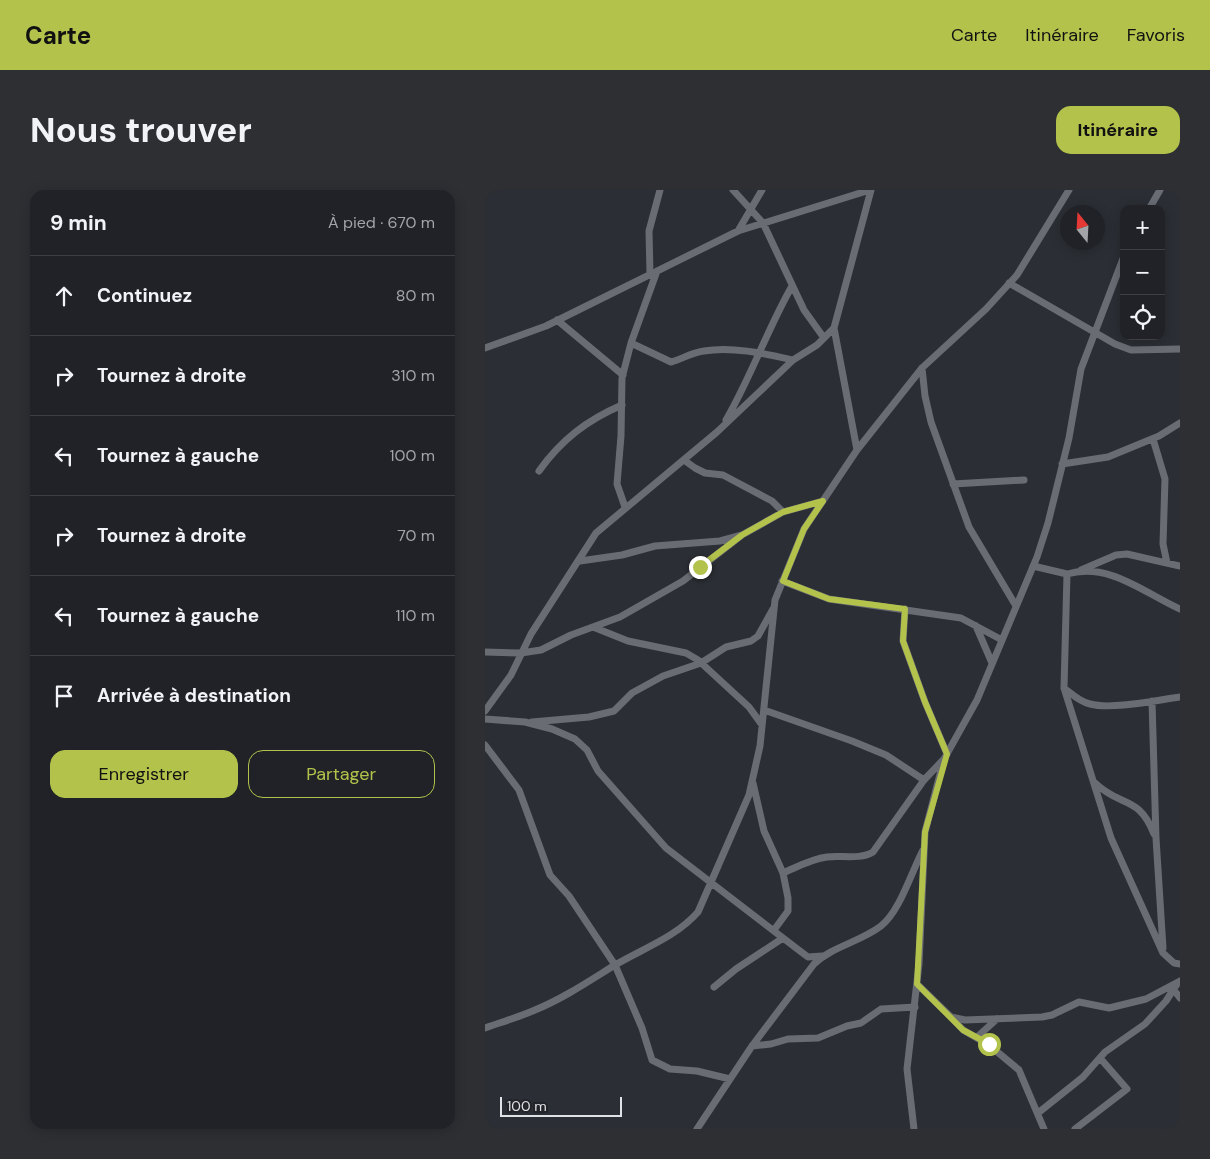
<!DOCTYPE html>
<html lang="fr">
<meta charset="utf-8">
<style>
:root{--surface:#202227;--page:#2d2f33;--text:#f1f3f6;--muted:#a2a4a7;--line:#3d3f44;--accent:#b3c24b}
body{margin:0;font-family:"DM Sans",sans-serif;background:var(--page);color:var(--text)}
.controls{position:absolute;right:15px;top:15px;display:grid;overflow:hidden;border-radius:10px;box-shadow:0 2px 12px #0003}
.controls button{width:45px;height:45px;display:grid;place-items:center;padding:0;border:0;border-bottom:1px solid var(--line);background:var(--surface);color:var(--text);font:25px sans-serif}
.compass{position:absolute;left:575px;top:15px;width:45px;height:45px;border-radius:50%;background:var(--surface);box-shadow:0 2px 12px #0003;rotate:342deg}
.scale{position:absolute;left:15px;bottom:12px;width:122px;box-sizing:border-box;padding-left:5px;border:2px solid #e0e2e6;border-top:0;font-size:14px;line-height:18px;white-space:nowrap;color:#e0e2e6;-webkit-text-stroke:4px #22242a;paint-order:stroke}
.stop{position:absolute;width:15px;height:15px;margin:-11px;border:4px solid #b3c24b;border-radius:50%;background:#fff}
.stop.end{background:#b3c24b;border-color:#fff;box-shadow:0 1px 5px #0008}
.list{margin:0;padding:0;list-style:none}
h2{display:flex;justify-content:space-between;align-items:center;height:65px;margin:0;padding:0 20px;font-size:21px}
h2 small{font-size:16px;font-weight:400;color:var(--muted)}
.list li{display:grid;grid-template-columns:32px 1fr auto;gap:15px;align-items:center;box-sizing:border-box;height:80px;padding:0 20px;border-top:1px solid var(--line)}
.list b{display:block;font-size:19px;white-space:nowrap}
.list em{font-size:16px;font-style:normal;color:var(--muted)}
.actions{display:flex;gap:10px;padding:15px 20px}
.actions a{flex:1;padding:11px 0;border:1px solid var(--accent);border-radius:15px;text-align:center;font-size:18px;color:var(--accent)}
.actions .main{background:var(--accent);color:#111}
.icon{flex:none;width:28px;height:28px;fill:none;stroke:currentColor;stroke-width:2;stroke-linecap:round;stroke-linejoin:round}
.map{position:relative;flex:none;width:695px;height:939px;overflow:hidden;border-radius:15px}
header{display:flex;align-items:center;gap:30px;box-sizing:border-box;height:70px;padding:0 25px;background:var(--accent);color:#111}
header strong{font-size:24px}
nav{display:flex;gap:28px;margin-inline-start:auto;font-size:18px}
.intro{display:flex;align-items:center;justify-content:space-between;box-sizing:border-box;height:120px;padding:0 30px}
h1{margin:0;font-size:35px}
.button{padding:12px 22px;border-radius:15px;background:var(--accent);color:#111;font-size:18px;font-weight:700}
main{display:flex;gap:30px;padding:0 30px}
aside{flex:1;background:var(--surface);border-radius:15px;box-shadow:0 2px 12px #0003}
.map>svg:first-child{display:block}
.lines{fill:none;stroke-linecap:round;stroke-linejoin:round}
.minor{stroke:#696c73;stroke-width:7}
.route{stroke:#b3c24b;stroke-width:6}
</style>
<header>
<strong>Carte</strong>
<nav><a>Carte</a><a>Itinéraire</a><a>Favoris</a></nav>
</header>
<div class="intro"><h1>Nous trouver</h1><a class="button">Itinéraire</a></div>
<main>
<aside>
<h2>9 min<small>À pied · 670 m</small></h2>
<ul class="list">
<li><svg class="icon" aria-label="ahead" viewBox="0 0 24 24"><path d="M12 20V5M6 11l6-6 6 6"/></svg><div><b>Continuez</b></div><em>80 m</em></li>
<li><svg class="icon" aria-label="right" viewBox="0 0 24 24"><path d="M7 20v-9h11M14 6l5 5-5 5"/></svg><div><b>Tournez à droite</b></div><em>310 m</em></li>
<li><svg class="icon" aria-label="left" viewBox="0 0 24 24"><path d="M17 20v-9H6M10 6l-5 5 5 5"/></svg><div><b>Tournez à gauche</b></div><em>100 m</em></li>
<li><svg class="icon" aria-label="right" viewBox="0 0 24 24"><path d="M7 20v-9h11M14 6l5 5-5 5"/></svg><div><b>Tournez à droite</b></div><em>70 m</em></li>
<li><svg class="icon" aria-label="left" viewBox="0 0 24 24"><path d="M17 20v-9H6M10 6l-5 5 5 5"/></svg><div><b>Tournez à gauche</b></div><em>110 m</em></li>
<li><svg class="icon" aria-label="arrive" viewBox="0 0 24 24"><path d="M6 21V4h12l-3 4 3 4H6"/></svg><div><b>Arrivée à destination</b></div></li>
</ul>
<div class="actions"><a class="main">Enregistrer</a><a>Partager</a></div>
</aside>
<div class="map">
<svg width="695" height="939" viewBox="0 0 695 939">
<rect width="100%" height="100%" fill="#2b2e34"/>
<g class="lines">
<path class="minor" d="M248,0L278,33L319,120L339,148
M664,19L675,0
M253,41L277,0
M165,84L164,41L175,0
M524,93L630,154L646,160L695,159
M72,130L138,185
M146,153L186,172C197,169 208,162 219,161C247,156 281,164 308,170
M0,158L61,136L253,41L385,0
M437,178L440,206L446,232L484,337L531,416
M241,230C266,187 282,140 307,96
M668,249L680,289L678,354L682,373
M372,260L349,138L386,0
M199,270L210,278L220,283L238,285L287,311L298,322
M577,274L623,267L674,246L695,233
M54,281C76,250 102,230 137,215
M468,294L539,290
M140,317L132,294L136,246L137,188L146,153L172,81
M95,371L137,365L170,356L235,351L257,345L298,322L338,311
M548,376L582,384L579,498L626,648L678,763L689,773L695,774
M596,380L631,365L642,364L695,376
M582,384C625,372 659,403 695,419
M297,391L344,409L476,428L517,450
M420,419L418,451L440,512L462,564
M491,436L507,473
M108,437L143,451L201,463L213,470L264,517L277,535
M0,462L36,463L56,460L86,445L135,427L198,391L257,345
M579,498C587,504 595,512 605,514C627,520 672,510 695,507
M667,511L671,648L678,758
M279,520L367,551L401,565L439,590
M0,521L26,485L46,444L111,343L232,242L308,170L332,155L349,138
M0,529L40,532L67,539L90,549L102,560L113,581L181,658L315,761L323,767L337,766
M47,532L104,527L129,521L147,503L178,486L216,473L241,457L266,451L273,446L288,419
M0,555L34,600L65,685L84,706L130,775L157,838L167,870L185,879L212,881L245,889
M268,593L279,641L298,683L303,708V721L289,740
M610,593C636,618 654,605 669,644
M298,683C312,677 326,669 342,667C356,665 375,670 388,662L439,590L459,569
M432,794L466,827L480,830L557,827L567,825L594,812L624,818L661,809L695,791
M686,796L695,808
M229,797L251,779L298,748
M466,827L478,840L504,855L534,880L559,939
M0,838C17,832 34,827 50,820C79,808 104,791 130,775C159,758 191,747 213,722L264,605L275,556L290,410L319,339L372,260L437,178L501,119L532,85L584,0
M492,847L512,829
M267,856L286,854L303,849L333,848L362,836L376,833L396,819L430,817
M553,923L598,887L620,862L660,834L681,811L692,794
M212,939L267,856L329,774C348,756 375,752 396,736C415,721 426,683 438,660
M429,939L422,879L434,774L440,642L459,569L492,510L552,367L563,333L584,248L596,179L639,66
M590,939L642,899L615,868"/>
</g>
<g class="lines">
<path class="route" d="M215,377L257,345L298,322L338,311L319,339L298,391L344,409L420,419L418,451L440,512L462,564L440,642L432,794L478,840L504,854"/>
</g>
</svg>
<div class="controls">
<button>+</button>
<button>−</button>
<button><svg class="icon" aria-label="locate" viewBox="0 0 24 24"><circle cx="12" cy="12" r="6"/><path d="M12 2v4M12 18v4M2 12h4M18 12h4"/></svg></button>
</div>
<svg class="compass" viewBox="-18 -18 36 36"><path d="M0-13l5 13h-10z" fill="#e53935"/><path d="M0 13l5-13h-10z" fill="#a2a4a7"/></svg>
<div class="scale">100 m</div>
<div class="stop" style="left:504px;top:854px"></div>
<div class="stop end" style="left:215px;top:377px"></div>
</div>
</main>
